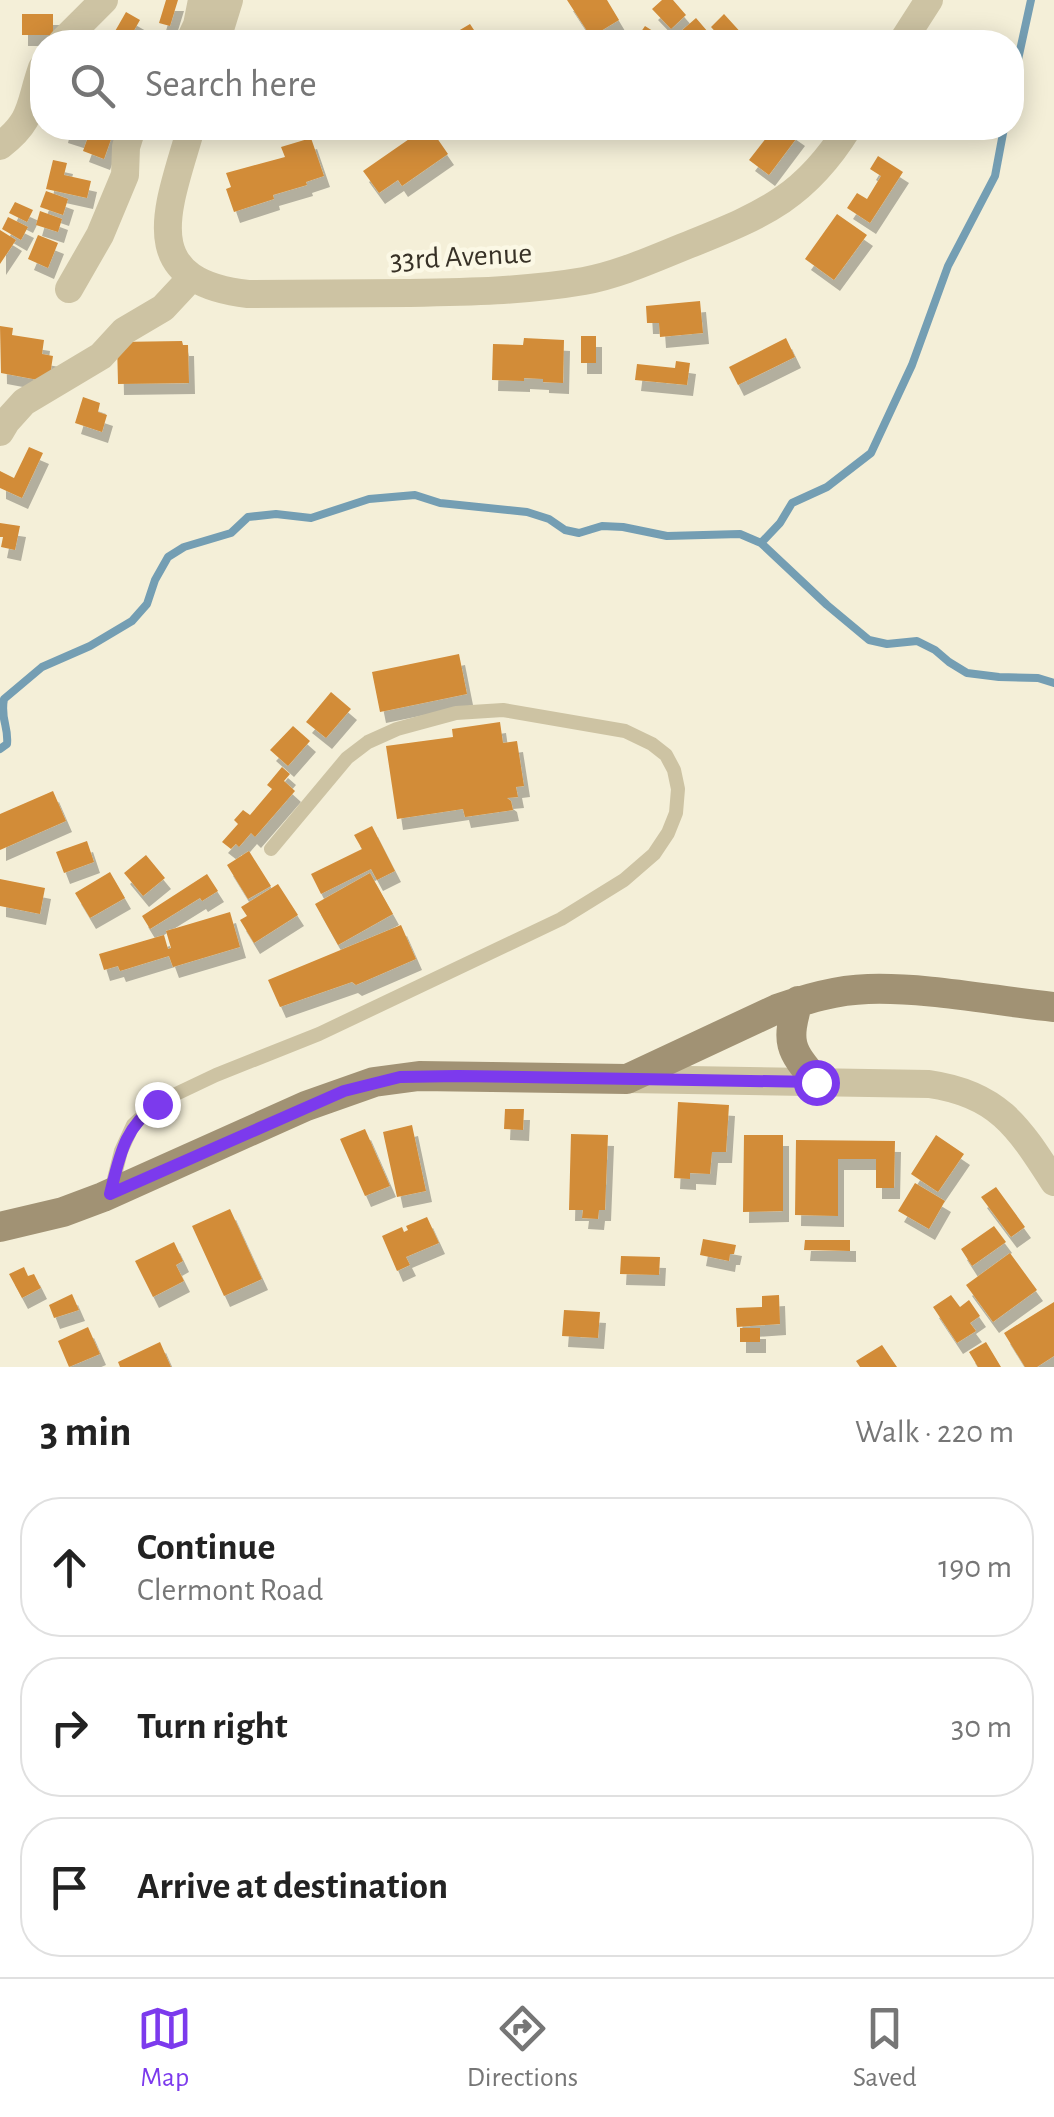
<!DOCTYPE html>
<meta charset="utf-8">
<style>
:root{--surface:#fff;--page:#f6f6f6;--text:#222;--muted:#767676;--line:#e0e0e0;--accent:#7c3aed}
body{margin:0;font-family:"Alegreya Sans",sans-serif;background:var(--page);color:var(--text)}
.stop{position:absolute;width:30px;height:30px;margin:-22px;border:8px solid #7c3aed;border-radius:50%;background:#fff}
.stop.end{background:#7c3aed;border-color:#fff;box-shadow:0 2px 10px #0008}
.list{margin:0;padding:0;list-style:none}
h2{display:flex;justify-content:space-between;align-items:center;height:130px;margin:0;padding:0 40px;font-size:42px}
h2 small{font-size:32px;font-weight:400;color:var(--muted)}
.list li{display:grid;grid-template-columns:65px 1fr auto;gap:30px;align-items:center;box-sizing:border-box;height:140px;margin:0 20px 20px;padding:0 20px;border:2px solid var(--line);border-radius:40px}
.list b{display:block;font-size:38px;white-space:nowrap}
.list p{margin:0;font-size:32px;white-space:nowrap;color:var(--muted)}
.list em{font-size:32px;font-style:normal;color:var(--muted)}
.icon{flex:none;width:55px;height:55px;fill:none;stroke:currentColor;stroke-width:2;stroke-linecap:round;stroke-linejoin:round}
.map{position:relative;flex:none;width:1054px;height:1367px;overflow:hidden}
.search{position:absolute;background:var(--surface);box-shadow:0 5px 25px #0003;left:30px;right:30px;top:30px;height:110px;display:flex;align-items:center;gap:25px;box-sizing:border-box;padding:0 35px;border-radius:40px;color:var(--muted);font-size:38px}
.sheet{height:610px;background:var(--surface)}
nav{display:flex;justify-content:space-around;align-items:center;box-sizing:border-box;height:140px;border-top:2px solid var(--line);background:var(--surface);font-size:28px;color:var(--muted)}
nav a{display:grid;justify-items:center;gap:5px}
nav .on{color:var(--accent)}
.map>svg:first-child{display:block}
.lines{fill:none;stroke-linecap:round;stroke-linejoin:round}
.stream{stroke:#749eb3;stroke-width:8}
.building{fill:#d28c38;filter:url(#shadow)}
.lane{stroke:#cdc3a3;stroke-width:14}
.street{stroke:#cdc3a3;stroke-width:28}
.secondary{stroke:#a19274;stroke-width:30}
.route{stroke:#7c3aed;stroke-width:12}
.labels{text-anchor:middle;stroke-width:9;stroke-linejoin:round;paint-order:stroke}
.street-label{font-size:30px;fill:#373126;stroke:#fbf8e5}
</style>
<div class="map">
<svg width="1054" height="1367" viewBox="0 0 1054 1367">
<defs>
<filter id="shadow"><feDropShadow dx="6" dy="11" stdDeviation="0" flood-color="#0004"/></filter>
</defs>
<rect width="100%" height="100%" fill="#f4efd8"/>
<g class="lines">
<path class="stream" d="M1012,87L1031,0
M761,543L780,523L792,503L827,487L871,453L912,365L948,266L995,176L1004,128
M0,749L7,744C9,727 0,719 4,699L42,667L90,646L132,621L147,604L155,580L168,557L184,547L231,533L248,517L276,514L311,518L369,499L415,495L440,503L527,512L549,519L565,530L579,533L602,526L623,527L667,536L740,534L761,543L827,605L869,640L887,644L917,641L935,650L949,662L967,673L999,677L1038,678L1054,683"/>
</g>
<path class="building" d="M166,0H178L170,26L159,23Z
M567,0H607L619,20L591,37Z
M662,0H673L686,15L671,29L652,9Z
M126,12L140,20L128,41L114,33Z
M22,14H53V35H22Z
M724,14L744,36L737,42H716L721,38L711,27Z
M696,18L708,32L696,42H687L679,33Z
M470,24L482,42H452L448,37Z
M645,26L670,42H634Z
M63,128H115L104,159L83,151L87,140L62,132Z
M425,128H430L448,154L402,186L398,180L379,193L363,171Z
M774,128H789L799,135L769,175L749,160Z
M311,138L324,176L306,182L307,185L273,195L274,199L234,212L226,189L231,187L226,173L285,157L281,147Z
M878,156L903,172L870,223L847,208L857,193L867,199L881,176L870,169Z
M53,160L67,163L64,175L91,181L87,198L46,189Z
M46,191L68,199L63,215L40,207Z
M15,202L33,210L27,222L9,213Z
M40,211L62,219L58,232L36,225Z
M837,214L867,235L834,280L805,259Z
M8,217L28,227L21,240L2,229Z
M0,230L16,240L0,264Z
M38,235L58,243L48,268L28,259Z
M700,301L703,333L660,337L659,323H647L646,306Z
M0,326L13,328L12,335L44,340L42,354L53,356L49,382L1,373Z
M581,336H596V363H581Z
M524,338L564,340L563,383L543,382V379L524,378V381L492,380L493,344L523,345Z
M786,338L795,357L738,385L729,367Z
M182,341L183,345H188L189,383L118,384L117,342Z
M676,361L690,363L687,385L635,380L637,364L675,368Z
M83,397L100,403L98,412L107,415L102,432L75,423Z
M29,447L43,453L22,498L0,488V471L14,478Z
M0,523L20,526L15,550L1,547L3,537H0Z
M459,654L467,694L380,712L372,672Z
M331,692L351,709L326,738L306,722Z
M500,722L503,743L517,741L524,786L516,787L518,797L507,798L511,801L513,810L465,817L463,809L397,819L386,746L453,737L452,729Z
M293,726L310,741L288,766L270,750Z
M282,767L290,774L284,781L295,791L255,837L251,833L239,847L236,844L231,849L222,842L238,824L234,820L243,810L250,815L272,789L267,785Z
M53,791L66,821L0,850V814Z
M372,826L395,871L377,880L371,869L321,894L311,874L362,849L354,835Z
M87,841L94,862L64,873L56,852Z
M249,851L271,886L248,899L227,865Z
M146,855L165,878L143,896L124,873Z
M110,872L125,898L90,918L75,893Z
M370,873L393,914L338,945L315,904Z
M207,874L218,891L202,901L200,898L150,929L142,916Z
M0,879L45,888L40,914L0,906Z
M278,884L298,915L254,943L240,920L247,916L241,907Z
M230,912L240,947L173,967L169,956L120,971L118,966L104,970L99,954L164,935L168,949L171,948L166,931Z
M401,925L416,959L356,985L352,982L280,1007L268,980Z
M678,1102L729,1105L726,1152H712L710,1174L690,1173V1179L674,1178Z
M505,1109H524L523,1130L504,1129Z
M412,1125L426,1191L397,1197L383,1132Z
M365,1129L390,1186L365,1196L340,1139Z
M571,1134L608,1135L605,1210H599L598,1219L582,1218L583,1210H569Z
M744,1135H783V1211L743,1212Z
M936,1135L964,1154L938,1192L911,1174Z
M796,1140L895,1141L894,1188H876V1159H838V1216L795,1215Z
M915,1183L945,1201L929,1229L898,1211Z
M996,1187L1025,1227L1011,1237L981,1197Z
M230,1209L262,1279L224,1296L192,1226Z
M427,1217L439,1243L406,1257L410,1265L397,1271L382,1236L402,1227L404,1232L408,1230L406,1226Z
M994,1226L1006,1242L972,1266L961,1249Z
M703,1239L736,1245L734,1254H730L729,1261L700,1255Z
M805,1240H850V1251L804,1250Z
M174,1242L183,1261L176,1265L184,1281L153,1297L135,1261Z
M1010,1253L1037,1290L993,1322L966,1285Z
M621,1256L660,1257L659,1275L620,1274Z
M24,1267L28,1276L34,1274L41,1288L22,1298L9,1274Z
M72,1294L79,1310L54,1318L49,1305Z
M779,1295L780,1324L737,1327L736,1308L762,1307V1296Z
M951,1295L960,1307L969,1300L980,1316L970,1323L976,1331L957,1343L933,1307Z
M1054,1302V1356L1037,1367H1025L1004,1333Z
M564,1310L600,1312L598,1338L562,1336Z
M88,1327L100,1354L69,1367L58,1341Z
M740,1328H760V1342H740Z
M160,1342L171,1367H120L118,1362Z
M986,1342L1001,1367H978L969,1352Z
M882,1345L897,1367H860L856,1361Z"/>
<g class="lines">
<path class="lane" d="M111,1191L121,1151L133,1125L157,1103L216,1075L319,1034L561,919L624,880L654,854L668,833L676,813L678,789L674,770L666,755L652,744L625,731L503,710L456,713L397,729L368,742L347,758L271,849"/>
<path class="street" d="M62,42L104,0
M189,42L197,25L202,0
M216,42L229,0
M902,42L929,0
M191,128C169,206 133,281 248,294C301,294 355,293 409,293C467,292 526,291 584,281C622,274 657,257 693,243C765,214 806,196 848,128
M0,146C34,120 29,105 42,68
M69,289L100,235L125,175L126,147L132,128
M0,432L6,422L24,402L101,356L124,331L163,308L191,278
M627,1079L929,1084C998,1094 1018,1126 1054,1182"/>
<path class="secondary" d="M798,1001C786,1043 789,1049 817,1082
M0,1227L63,1212L103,1197L306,1106L374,1082L419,1076L627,1079L777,1009C806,999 836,990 868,989C926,987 995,1001 1054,1007"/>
</g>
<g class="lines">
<path class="route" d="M157,1104C124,1128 120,1155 110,1194L344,1091L400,1077L458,1076L816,1082"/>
</g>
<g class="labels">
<g class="street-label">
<text transform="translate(461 256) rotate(-3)" y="10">33rd Avenue</text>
</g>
</g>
</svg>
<div class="stop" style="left:816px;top:1082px"></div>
<div class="stop end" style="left:157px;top:1104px"></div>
<div class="search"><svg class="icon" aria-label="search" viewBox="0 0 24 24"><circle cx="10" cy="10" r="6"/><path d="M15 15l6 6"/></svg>Search here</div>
</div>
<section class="sheet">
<h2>3 min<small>Walk · 220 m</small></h2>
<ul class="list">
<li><svg class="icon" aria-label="ahead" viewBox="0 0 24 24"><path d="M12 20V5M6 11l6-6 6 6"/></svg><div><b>Continue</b><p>Clermont Road</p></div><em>190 m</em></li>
<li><svg class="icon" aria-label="right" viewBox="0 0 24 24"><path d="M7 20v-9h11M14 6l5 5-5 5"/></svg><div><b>Turn right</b></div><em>30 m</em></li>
<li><svg class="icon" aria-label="arrive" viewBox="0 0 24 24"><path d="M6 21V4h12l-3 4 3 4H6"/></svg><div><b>Arrive at destination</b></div></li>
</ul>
</section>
<nav>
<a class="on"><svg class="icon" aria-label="map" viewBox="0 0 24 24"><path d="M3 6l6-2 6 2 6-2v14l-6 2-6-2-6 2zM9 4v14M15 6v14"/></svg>Map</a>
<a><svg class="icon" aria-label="directions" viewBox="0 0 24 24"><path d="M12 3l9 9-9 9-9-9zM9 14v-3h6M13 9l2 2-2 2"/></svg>Directions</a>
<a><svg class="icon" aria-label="saved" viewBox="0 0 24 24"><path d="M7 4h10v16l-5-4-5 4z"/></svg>Saved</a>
</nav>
